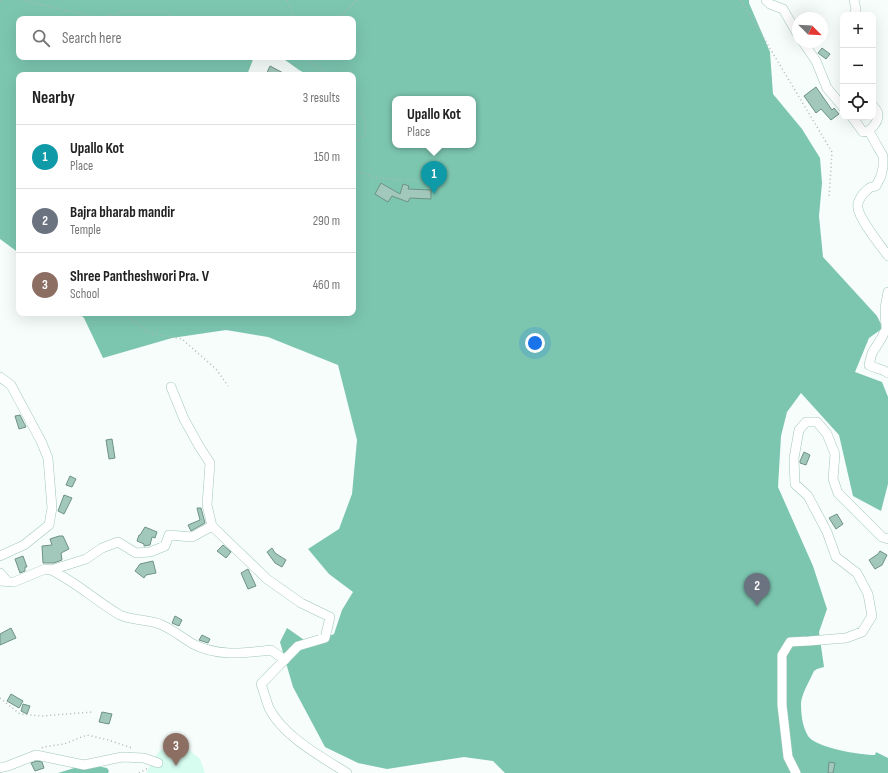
<!DOCTYPE html>
<meta charset="utf-8">
<style>
:root{--surface:#fff;--page:#f6f6f6;--text:#222;--muted:#767676;--line:#e0e0e0;--accent:#db2777}
body{margin:0;font-family:"Sofia Sans Condensed",sans-serif;background:var(--page);color:var(--text)}
.controls{position:absolute;right:12px;top:12px;display:grid;overflow:hidden;border-radius:8px;box-shadow:0 4px 16px #0002}
.controls button{width:36px;height:36px;display:grid;place-items:center;padding:0;border:0;border-bottom:1px solid var(--line);background:var(--surface);color:var(--text);font:20px sans-serif}
.compass{position:absolute;left:792px;top:12px;width:36px;height:36px;border-radius:50%;background:var(--surface);box-shadow:0 4px 16px #0002;rotate:114deg}
.you{position:absolute;left:535px;top:343px;width:14px;height:14px;margin:-10px;border:3px solid #fff;border-radius:50%;background:#1a73e8;box-shadow:0 0 0 6px #1a73e833}
.badge{display:grid;place-items:center;width:26px;height:26px;border-radius:50%;background:var(--accent);color:#fff;font-size:13px;font-weight:700}
.pin{position:absolute;translate:-50% -33px;filter:drop-shadow(0 1px 2px #0008)}
.pin::after{content:'';position:absolute;top:21px;width:14px;height:12px;background:inherit;clip-path:polygon(0 0,100% 0,50% 100%)}
.popup{position:absolute;left:392px;top:96px;width:84px;height:52px;box-sizing:border-box;display:grid;place-content:center;border-radius:8px;background:var(--surface);filter:drop-shadow(0 1px 3px #0005);font-size:13px;white-space:nowrap;color:var(--muted)}
.popup b{font-size:15px;color:var(--text)}
.popup::after{content:'';position:absolute;left:50%;top:100%;margin-left:-8px;border:8px solid transparent;border-top-color:var(--surface)}
.list{margin:0;padding:0;list-style:none}
h2{display:flex;justify-content:space-between;align-items:center;height:52px;margin:0;padding:0 16px;font-size:17px}
h2 small{font-size:13px;font-weight:400;color:var(--muted)}
.list li{display:grid;grid-template-columns:26px 1fr auto;gap:12px;align-items:center;box-sizing:border-box;height:64px;padding:0 16px;border-top:1px solid var(--line)}
.list b{display:block;font-size:15px;white-space:nowrap}
.list p{margin:0;font-size:13px;white-space:nowrap;color:var(--muted)}
.list em{font-size:13px;font-style:normal;color:var(--muted)}
.icon{flex:none;width:22px;height:22px;fill:none;stroke:currentColor;stroke-width:2;stroke-linecap:round;stroke-linejoin:round}
.map{position:relative;flex:none;width:888px;height:773px;overflow:hidden}
.search{position:absolute;background:var(--surface);box-shadow:0 4px 16px #0002;left:16px;top:16px;width:340px;height:44px;display:flex;align-items:center;gap:10px;box-sizing:border-box;padding:0 14px;border-radius:8px;color:var(--muted);font-size:15px}
.panel{position:absolute;background:var(--surface);box-shadow:0 4px 16px #0002;left:16px;top:72px;width:340px;height:244px;border-radius:8px}
.map>svg:first-child{display:block}
.built{fill:#d7fdf0}
.forest{fill:#7cc6b0;fill-rule:evenodd}
.building{fill:#a2c7bb;stroke:#6e9287}
.lines{fill:none;stroke-linecap:round;stroke-linejoin:round}
.street-casing{stroke:#a1c7ba;stroke-width:10}
.path{stroke:#aeb8b5;stroke-width:1.5;stroke-dasharray:1 3;stroke-linecap:butt}
.street{stroke:#fff;stroke-width:9}
</style>
<div class="map">
<svg width="888" height="773" viewBox="0 0 888 773">
<rect width="100%" height="100%" fill="#f6fdfb"/>
<path class="built" d="M170,746L187,748L200,759L205,773H146L159,751Z"/>
<path class="forest" d="M0,0H749V3L770,52L773,94L802,129L820,158L822,183L819,216L823,257L877,316L883,328L869,338L855,372L882,382L888,397V484L881,511L853,496L839,435L801,393L787,412L781,436L778,487L813,566L827,609L819,632L824,667L817,669L814,671C810,680 802,693 801,703C801,713 802,726 808,736C816,748 861,755 875,755L876,752L888,758V773H505L493,761L464,757L387,769L358,763L325,747L293,687L280,642L287,628L310,644L334,634L342,610L353,592L329,574L308,549L339,529L352,494L357,440L338,365L268,337L226,330L172,338L103,358L84,318L79,313H353V75H308L299,70L281,57H353V19H19V57H254L247,75H19V253L0,239ZM395,99H473V145H395Z
M84,765H92L107,768L109,771L108,773H58Z"/>
<path class="building" d="M822,48L830,54L826,59L818,53Z
M270,66L287,75H266Z
M816,87L832,110L834,108L839,114L831,120L821,109L816,113L804,96Z
M381,183L400,194L403,184L409,186L408,189L431,190V199L410,198L408,202L392,196L388,202L375,194Z
M20,415L26,427L19,429L15,416Z
M112,439L115,458L109,459L106,440Z
M804,452L810,455L806,465L800,463V461Z
M70,476L76,479L72,487L66,485Z
M64,495L72,498L64,514L58,511Z
M197,508H201L205,523L191,531L188,525L200,520Z
M837,514L843,524L836,529L829,518Z
M145,527L157,532L155,538L152,537L150,545L144,546V544L137,541L139,535H140Z
M59,536H63L69,549L61,553L62,560L54,563H43L42,546L52,545L50,539Z
M223,545L231,552L226,558L217,551Z
M272,548L275,553L286,560L282,567L275,563L267,552Z
M880,551L887,555L882,565L875,569L869,560L878,554Z
M23,556L27,567H25V571L20,573L15,559Z
M153,561L156,573L146,575L144,578L135,571L140,564Z
M248,569L256,586L248,589L241,573Z
M175,616L182,620L179,626L172,623Z
M11,628L16,638L0,645V634Z
M202,635L210,639L208,643L199,640Z
M11,694L23,701L19,708L7,701Z
M23,704L30,706L27,714L21,711Z
M102,712L112,714L109,724L99,722Z
M37,761L42,762L44,768L35,771L31,763Z
M829,762L835,763L833,773H828Z"/>
<g class="lines">
<g class="street-casing">
<path id="street" d="M766,0L770,4L783,9L798,35
M854,0L856,9L854,15
M803,42L816,61L827,88L843,107
M852,117L863,132C870,132 878,123 878,115C878,112 875,108 873,106
M869,131L876,144L883,156V167L881,176L876,186C869,187 868,189 863,194C860,198 857,204 858,208C859,219 881,246 888,256
M888,292L885,308L886,329L881,339L872,353L869,365C876,369 881,368 888,373
M0,377L11,385L41,441L48,458L52,508L49,525L24,545L0,556
M171,387L184,419L199,446L210,463L207,505L212,526L267,579L301,603L330,617L325,638L298,646L261,684C264,692 266,700 269,708C283,736 320,756 347,773
M51,570C76,582 96,601 120,615C132,621 150,619 162,625C173,630 183,638 193,644C218,657 245,653 271,650L285,660
M0,573L8,582
M0,581L14,582L45,569L51,570L86,559L102,548L118,542L136,553L150,552L165,546L169,535L192,537L212,526
M0,768L8,766L36,755L84,765L122,757L144,758L158,763
M796,773L788,757L782,705V655L790,642L809,641L846,638L862,632L872,616L868,594L857,573L836,557L827,532L808,496L795,484L794,458L799,430L806,422H817L827,434L835,454L833,479L838,493L882,537L888,539"/>
</g>
<path class="path" d="M0,0H2
M21,0L100,18L128,11L150,12L165,11L176,19
M287,0L295,19
M741,0L832,152L829,198
M314,19L341,16L357,0
M303,57L329,75
M353,102L366,120L365,135L353,143
M353,170L378,178L417,181
M123,313L149,333L182,339L216,369L228,386
M0,698L20,714L42,716L92,712
M42,748L43,747L64,744L87,735L108,740L132,748
M139,773L148,768"/>
<use href="#street" class="street"/>
</g>
</svg>
<div class="controls">
<button>+</button>
<button>−</button>
<button><svg class="icon" aria-label="locate" viewBox="0 0 24 24"><circle cx="12" cy="12" r="6"/><path d="M12 2v4M12 18v4M2 12h4M18 12h4"/></svg></button>
</div>
<svg class="compass" viewBox="-18 -18 36 36"><path d="M0-13l5 13h-10z" fill="#e53935"/><path d="M0 13l5-13h-10z" fill="#767676"/></svg>
<div class="you"></div>
<div class="pin badge" style="left:434px;top:194px;background:#0f9aa8">1</div>
<div class="popup"><b>Upallo Kot</b>Place</div>
<div class="pin badge" style="left:757px;top:606px;background:#6b7280">2</div>
<div class="pin badge" style="left:176px;top:766px;background:#8d6e63">3</div>
<div class="search"><svg class="icon" aria-label="search" viewBox="0 0 24 24"><circle cx="10" cy="10" r="6"/><path d="M15 15l6 6"/></svg>Search here</div>
<section class="panel">
<h2>Nearby<small>3 results</small></h2>
<ul class="list">
<li><span class="badge" style="background:#0f9aa8">1</span><div><b>Upallo Kot</b><p>Place</p></div><em>150 m</em></li>
<li><span class="badge" style="background:#6b7280">2</span><div><b>Bajra bharab mandir</b><p>Temple</p></div><em>290 m</em></li>
<li><span class="badge" style="background:#8d6e63">3</span><div><b>Shree Pantheshwori Pra. V</b><p>School</p></div><em>460 m</em></li>
</ul>
</section>
</div>
